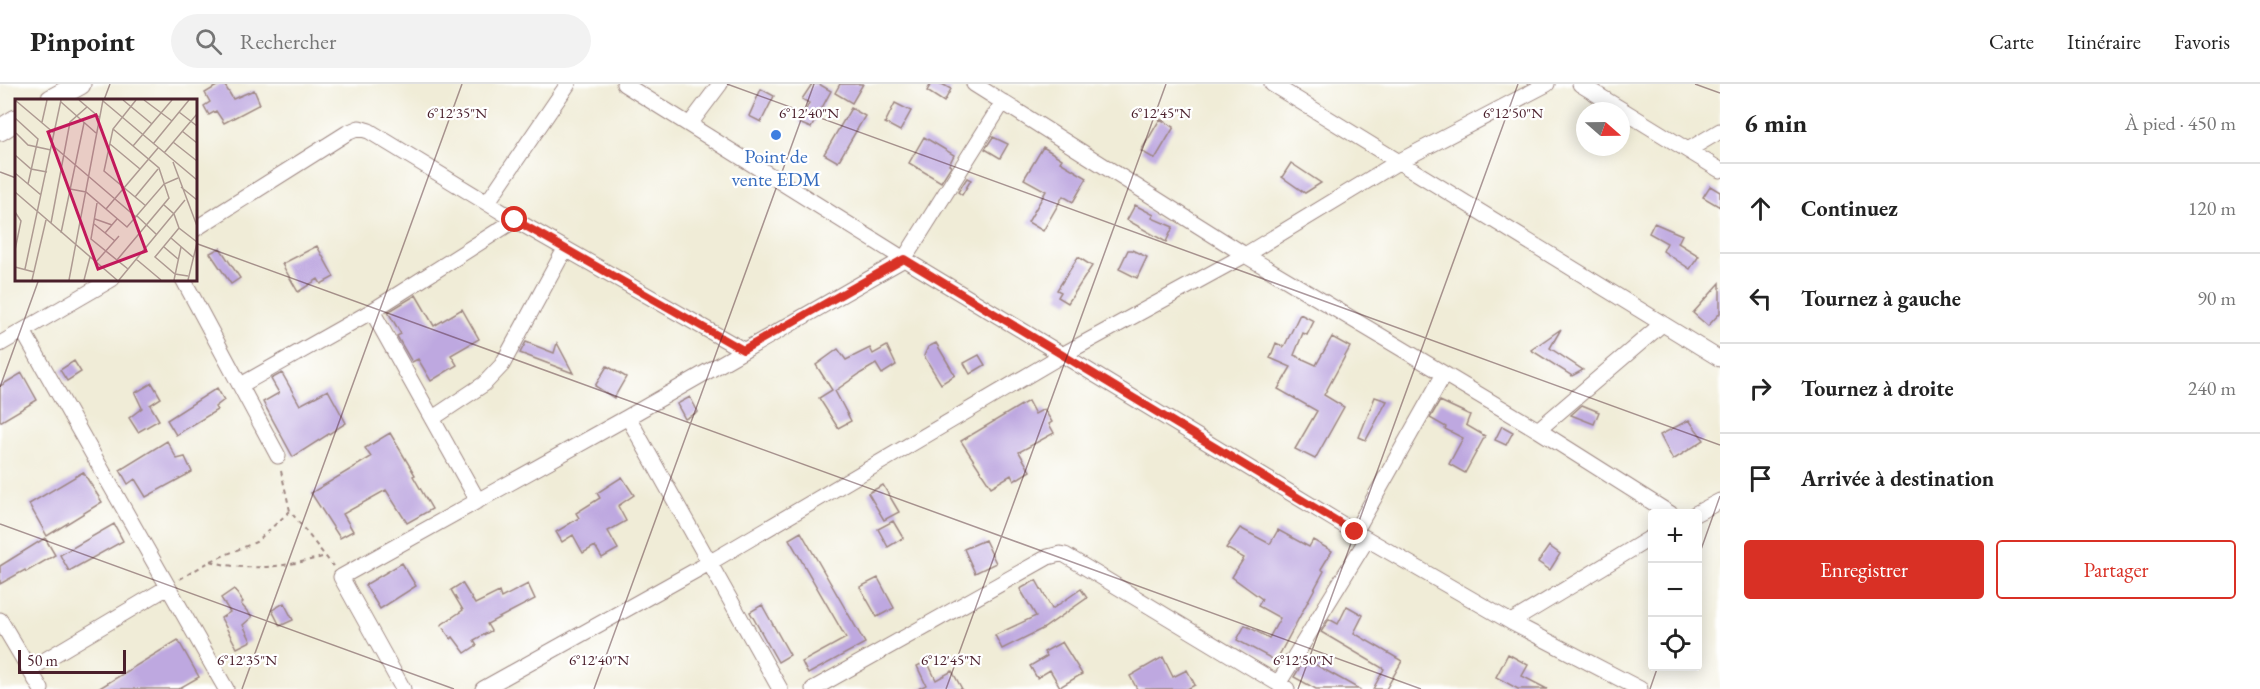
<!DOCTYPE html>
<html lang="fr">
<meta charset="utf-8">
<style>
:root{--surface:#fff;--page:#f2f2f2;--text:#222;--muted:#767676;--line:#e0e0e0;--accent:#d93025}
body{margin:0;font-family:"EB Garamond",serif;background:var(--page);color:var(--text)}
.controls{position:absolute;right:18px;bottom:18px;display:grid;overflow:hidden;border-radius:6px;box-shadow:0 3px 15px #0003}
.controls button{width:54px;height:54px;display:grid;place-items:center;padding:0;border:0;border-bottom:2px solid var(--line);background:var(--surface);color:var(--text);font:30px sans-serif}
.compass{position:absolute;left:1576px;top:18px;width:54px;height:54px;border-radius:50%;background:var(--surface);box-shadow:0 3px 15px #0003;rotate:110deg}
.scale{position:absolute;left:18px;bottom:15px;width:108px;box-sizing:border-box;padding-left:6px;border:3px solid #4a1f2b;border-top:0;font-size:16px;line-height:21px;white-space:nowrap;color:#4a1f2b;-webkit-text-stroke:4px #fff;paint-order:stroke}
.stop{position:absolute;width:18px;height:18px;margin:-14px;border:4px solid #d93025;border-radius:50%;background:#fff}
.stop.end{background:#d93025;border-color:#fff;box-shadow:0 2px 6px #0008}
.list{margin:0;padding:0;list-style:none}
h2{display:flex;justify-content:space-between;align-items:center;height:78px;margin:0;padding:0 24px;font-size:26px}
h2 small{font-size:20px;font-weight:400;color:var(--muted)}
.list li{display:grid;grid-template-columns:39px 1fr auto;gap:18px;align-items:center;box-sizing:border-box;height:90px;padding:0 24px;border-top:2px solid var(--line)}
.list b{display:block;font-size:22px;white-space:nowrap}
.list em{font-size:20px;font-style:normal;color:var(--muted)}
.actions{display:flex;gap:12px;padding:18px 24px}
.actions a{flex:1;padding:14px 0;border:2px solid var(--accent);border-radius:6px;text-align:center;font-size:21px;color:var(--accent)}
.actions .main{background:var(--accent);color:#fff}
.icon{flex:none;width:33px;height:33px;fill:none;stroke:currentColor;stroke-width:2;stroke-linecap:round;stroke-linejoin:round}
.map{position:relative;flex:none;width:1720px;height:605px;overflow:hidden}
header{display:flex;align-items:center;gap:36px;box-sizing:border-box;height:84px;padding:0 30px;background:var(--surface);border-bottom:2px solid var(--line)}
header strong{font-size:28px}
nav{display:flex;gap:33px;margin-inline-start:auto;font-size:21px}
.search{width:420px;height:54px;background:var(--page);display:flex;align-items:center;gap:15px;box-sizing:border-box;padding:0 21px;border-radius:33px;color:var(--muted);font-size:22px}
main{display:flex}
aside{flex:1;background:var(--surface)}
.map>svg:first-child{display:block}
.building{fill:#bea8e0}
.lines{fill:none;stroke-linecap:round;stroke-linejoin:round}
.street-casing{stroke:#9d8681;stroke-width:17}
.secondary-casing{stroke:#9d8681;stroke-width:23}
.path{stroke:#9d8681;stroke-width:2;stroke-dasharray:4.5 4.5;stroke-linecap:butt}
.street{stroke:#fff;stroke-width:15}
.secondary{stroke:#fff;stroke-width:21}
.route{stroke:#d93025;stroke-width:8}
.ticks{fill:none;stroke:#4a1f2b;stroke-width:1.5;stroke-opacity:0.45}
.shop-dot{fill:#3f7fe0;stroke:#fff;stroke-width:2}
.labels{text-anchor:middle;stroke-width:4.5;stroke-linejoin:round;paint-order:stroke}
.shop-label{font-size:20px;fill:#366cbe;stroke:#fff}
.inset-road{fill:none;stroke:#ae9a92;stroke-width:1.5}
.view{fill:#c2185b;fill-opacity:0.15;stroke:#c2185b;stroke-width:3}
.inset-edge{fill:none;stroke:#4a1f2b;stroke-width:3}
.ticks-label{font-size:15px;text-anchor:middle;fill:#4a1f2b;stroke:#fff;stroke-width:4.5;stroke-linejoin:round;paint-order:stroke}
</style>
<header>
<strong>Pinpoint</strong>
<div class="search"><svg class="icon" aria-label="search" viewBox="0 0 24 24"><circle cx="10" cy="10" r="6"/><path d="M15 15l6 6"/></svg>Rechercher</div>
<nav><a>Carte</a><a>Itinéraire</a><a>Favoris</a></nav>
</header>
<main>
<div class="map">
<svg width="1720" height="605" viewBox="0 0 1720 605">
<rect width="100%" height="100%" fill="#fff"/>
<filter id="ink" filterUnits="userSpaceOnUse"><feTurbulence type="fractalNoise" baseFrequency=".0167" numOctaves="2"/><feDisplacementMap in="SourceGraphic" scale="12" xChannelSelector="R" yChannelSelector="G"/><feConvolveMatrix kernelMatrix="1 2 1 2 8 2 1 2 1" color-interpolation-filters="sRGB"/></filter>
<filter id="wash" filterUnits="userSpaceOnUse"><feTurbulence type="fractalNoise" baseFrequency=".008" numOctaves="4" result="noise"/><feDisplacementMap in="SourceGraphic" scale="24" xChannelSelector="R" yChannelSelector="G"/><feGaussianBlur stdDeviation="1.35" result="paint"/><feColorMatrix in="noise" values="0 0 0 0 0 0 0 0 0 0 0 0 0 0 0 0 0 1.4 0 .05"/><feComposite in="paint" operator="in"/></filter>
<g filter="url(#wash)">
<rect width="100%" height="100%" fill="#f0ecd7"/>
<g id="blocks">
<path class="building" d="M220,0H224L233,15L254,6L260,20L224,39L216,27L209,31L204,22L210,18L205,9Z
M812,0H819L831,7L811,44L799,39L809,19L802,15Z
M840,0H863L852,19L835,9Z
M931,0H942L951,5L944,18L927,7Z
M761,5L774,12L761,38L749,32Z
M895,19L911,27L900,47L885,39Z
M851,24L865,32L838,78L824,70Z
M1160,35L1174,43L1155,75L1141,67Z
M924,53L954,71L949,81L951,82L941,98L909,79Z
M993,53L1008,60L1000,74L985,65Z
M1043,63L1062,75L1060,78L1087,94L1073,118L1063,112L1043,147L1028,138L1046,107L1024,95Z
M1291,79L1321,99L1305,109L1282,93Z
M967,94L971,96L962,111L958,108Z
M1710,102L1720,108V123L1703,113Z
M1135,121L1154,131L1152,134L1173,143L1166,158L1127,136Z
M1654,139L1682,151L1678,159L1699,172L1690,185L1663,167L1667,159L1649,149Z
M317,162L334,193L321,200L318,195L298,208L282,180Z
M220,164L240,194L231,200L210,169Z
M1128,166H1132L1147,173L1137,194L1119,185Z
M1078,173L1092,182L1068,219L1058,213L1061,208L1057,206Z
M1720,199V229L1708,242L1693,229Z
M416,211L434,242L462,225L479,255L451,271L457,281L431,297L418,275L412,278L397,252L401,250L388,228Z
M1300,230L1314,237L1307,251L1303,249L1294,271L1316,281L1332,253L1350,263L1324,311L1344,323L1315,375L1295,365L1317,327L1278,305L1291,283L1270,274L1276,259L1284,263Z
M1561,245L1550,264L1583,286L1572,292L1531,266Z
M526,258L554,269L557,259L573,289L520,269Z
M936,259L955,291L941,300L924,272L928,263Z
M887,262L896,281L882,290L876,280L861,289L835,307L851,337L838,344L819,314L832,306L816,281L838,265L846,276L870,264L873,270Z
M979,271L985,281L970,290L964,279Z
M74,277L81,288L67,297L60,286Z
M607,282L626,293L614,314L595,302Z
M22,289L37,316L0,338V302Z
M282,289L300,321L328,306L346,339L293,373L263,318L279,309L271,295Z
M152,299L161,314L150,321L159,336L138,348L129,334L142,324L135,309Z
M217,304L224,316L215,323L217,326L176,351L167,336Z
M690,313L698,328L685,335L677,320Z
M1375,313L1387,317L1366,356L1359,353Z
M1028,317L1035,330L1044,325L1052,338L1049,340L1054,349L1019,368L1030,387L1014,397L1011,391L991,403L961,357Z
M1440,317L1470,331L1466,341L1485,352L1465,389L1449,380L1463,354L1445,345L1446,343L1430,334Z
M1582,321L1599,328L1594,340L1571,331Z
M1689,336L1704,356L1673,376L1660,351Z
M1502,342L1513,348L1506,361L1495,356Z
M390,349L415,391L413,392L432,425L407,439L386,406L343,430L353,447L340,454L311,409L371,373L365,364Z
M167,357L177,375L185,373L192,388L146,413L135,395L128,400L120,386Z
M83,388L102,418L47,452L29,420Z
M622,393L634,411L618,422L626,437L608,447L618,465L602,474L595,462L583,469L573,451L562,458L556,448L579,434L576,429L600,414L597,409Z
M883,401L899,428L884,436L868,409Z
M893,437L903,454L888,463L878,445Z
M114,440L123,457L69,487L60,471Z
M1240,444L1270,460L1278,446L1309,463L1313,456L1332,467L1321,485L1324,487L1276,577L1237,556L1245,541L1269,554L1280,534L1258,522L1262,515L1232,493L1244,474L1226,464Z
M801,448L865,559L808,590L802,578L846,554L789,455Z
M45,454L55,471L26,488L25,486L0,500V482Z
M985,456L996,479L975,489L964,465Z
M1549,462L1560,470L1550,486L1538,478Z
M402,479L416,502L380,525L365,501Z
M878,494L894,524L877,533L860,503Z
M1036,496L1052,525L1081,505L1087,514L1044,544L1002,565L995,551L1036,532L1020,505Z
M462,499L475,520L499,508L501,514L528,500L535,515L487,540L491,547L474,556L477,561L465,569L453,553L451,555L441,541L463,526L451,506Z
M234,505L243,518L241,520L252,533L243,541L251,557L237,564L221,534L230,528L221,514Z
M284,519L293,536L280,542L272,526Z
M762,521L790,571L778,578L750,528Z
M1347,522L1363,531L1354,549L1402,577L1386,605H1373L1384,585L1321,548L1329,535L1338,540Z
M178,556L199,593L178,605H98Z
M1062,558L1082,590L1060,603L1050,586L1037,594L1030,582L1047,572L1044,568Z
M1508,570L1528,581L1522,592L1547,605H1518L1496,593Z
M1163,573L1173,593L1187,586L1195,601L1187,605H1137L1130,592Z
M1305,575L1311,578L1359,605H1316L1294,593Z
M927,577L936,596L952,587L962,605H918L926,601L917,582Z"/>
</g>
</g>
<g filter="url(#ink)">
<use href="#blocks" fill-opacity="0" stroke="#9d8681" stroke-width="1.5"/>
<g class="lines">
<g class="street-casing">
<path id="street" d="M624,0L904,175L1355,448L1511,538L1640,605
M974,0L1245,171L1538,346L1671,430
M1272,0L1720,275
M1580,0L1720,86
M690,40L720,0
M1688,66L1720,47
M487,119L568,0
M195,145L347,49L359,44L369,47L515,136L743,266
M183,195L278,372
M372,227L478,417
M23,247L226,605
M0,260L112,195
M241,301L372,227L515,136
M628,333L780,605
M433,334L484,300L502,281L565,165
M1538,346L1662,240
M1695,430L1720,417
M1355,448L1444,290
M0,536L41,605
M1511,538L1652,453
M30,585L168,503
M1278,600L1367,455
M403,605L341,493L628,333L904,175L1003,18
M483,605L709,479L1064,270L1245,171L1398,78L1547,0
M813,605L1048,473L1060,470L1065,471L1287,605"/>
</g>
<g class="secondary-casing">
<path id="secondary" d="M51,16L80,0
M0,46L16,36"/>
</g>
<path class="path" d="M281,387L290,427L333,482
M211,477C248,489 289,482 326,472
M180,495L211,477L256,458L290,427"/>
<use href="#street" class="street"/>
<use href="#secondary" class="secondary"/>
</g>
</g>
<g class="lines" filter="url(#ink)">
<path class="route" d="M515,136L743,266L904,175L1355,448"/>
</g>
<path class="ticks" d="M727,0L1720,361M1695,0L1720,9M104,16L110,0M0,88L16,94M195,159L1421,605M0,303L39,195M0,440L454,605M1698,474L1720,412M242,605L462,0M594,605L814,0M946,605L1166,0M1298,605L1518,0M1650,605L1658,582"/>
<circle class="shop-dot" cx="776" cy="51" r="6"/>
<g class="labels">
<g class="shop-label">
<text x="776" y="79">Point de<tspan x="776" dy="23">vente EDM</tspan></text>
</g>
</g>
<g transform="translate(15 15)">
<rect width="182" height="182" fill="#f0ecd7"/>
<path class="inset-road" d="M0,1L39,34M64,1L84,18M108,1L137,25M121,1L98,30L89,72L131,107M129,1L157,22M88,2L182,81M46,3L81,34M164,13L182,27M0,19L23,40L13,85M27,23L32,1M98,30L144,69L154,99L102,161M167,32L182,44M1,34L13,46L36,51M158,43L182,62M95,45L125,70M138,45L174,1M37,46L121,118M118,47L157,1M149,54L182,15M0,56L16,70L32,73M158,63L182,127M0,74L26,96M166,88L182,101M55,90L71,93L112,128L149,85L163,79M0,93L102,181M120,98L143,70M82,104L76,140L113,170M149,106L159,115L164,129L182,143M91,110L143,49M0,113L6,122L0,151M122,117L141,135M80,120L97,126M36,124L55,23L72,8M79,125L100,142M164,129L140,158L160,175L173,177M46,134L69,24M90,134L102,120M156,139L178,158M149,148L163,160M121,160L146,181M81,163L104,137M0,168L19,173M10,170L46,1M17,181L31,121M54,181L88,1M69,181L75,158M104,181L170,101M159,181L166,148M173,181L182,144"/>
<path class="view" d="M81,16L131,152L83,170L33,33Z"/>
<rect width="182" height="182" class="inset-edge"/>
</g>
<g class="ticks-label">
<text x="457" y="34">6°12'35"N</text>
<text x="809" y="34">6°12'40"N</text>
<text x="1161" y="34">6°12'45"N</text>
<text x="1513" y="34">6°12'50"N</text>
<text x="247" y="581">6°12'35"N</text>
<text x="599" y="581">6°12'40"N</text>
<text x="951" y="581">6°12'45"N</text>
<text x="1303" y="581">6°12'50"N</text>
</g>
</svg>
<div class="controls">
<button>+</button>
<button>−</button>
<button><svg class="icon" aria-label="locate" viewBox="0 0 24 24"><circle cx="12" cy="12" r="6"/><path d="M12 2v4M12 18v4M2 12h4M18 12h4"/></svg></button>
</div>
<svg class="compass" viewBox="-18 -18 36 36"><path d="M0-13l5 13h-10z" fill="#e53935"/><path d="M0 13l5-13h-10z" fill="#767676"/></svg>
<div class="scale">50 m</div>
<div class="stop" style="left:515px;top:136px"></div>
<div class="stop end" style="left:1355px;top:448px"></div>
</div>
<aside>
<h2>6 min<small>À pied · 450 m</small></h2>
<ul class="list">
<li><svg class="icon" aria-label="ahead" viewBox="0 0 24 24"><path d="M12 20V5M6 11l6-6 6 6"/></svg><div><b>Continuez</b></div><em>120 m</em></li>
<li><svg class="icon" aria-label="left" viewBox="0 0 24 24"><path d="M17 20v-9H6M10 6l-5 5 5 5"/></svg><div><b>Tournez à gauche</b></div><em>90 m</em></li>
<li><svg class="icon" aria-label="right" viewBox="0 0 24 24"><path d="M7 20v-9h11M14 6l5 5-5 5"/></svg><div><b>Tournez à droite</b></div><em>240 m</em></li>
<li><svg class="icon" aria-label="arrive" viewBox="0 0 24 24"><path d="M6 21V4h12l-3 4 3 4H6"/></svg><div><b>Arrivée à destination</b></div></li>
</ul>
<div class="actions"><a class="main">Enregistrer</a><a>Partager</a></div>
</aside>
</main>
